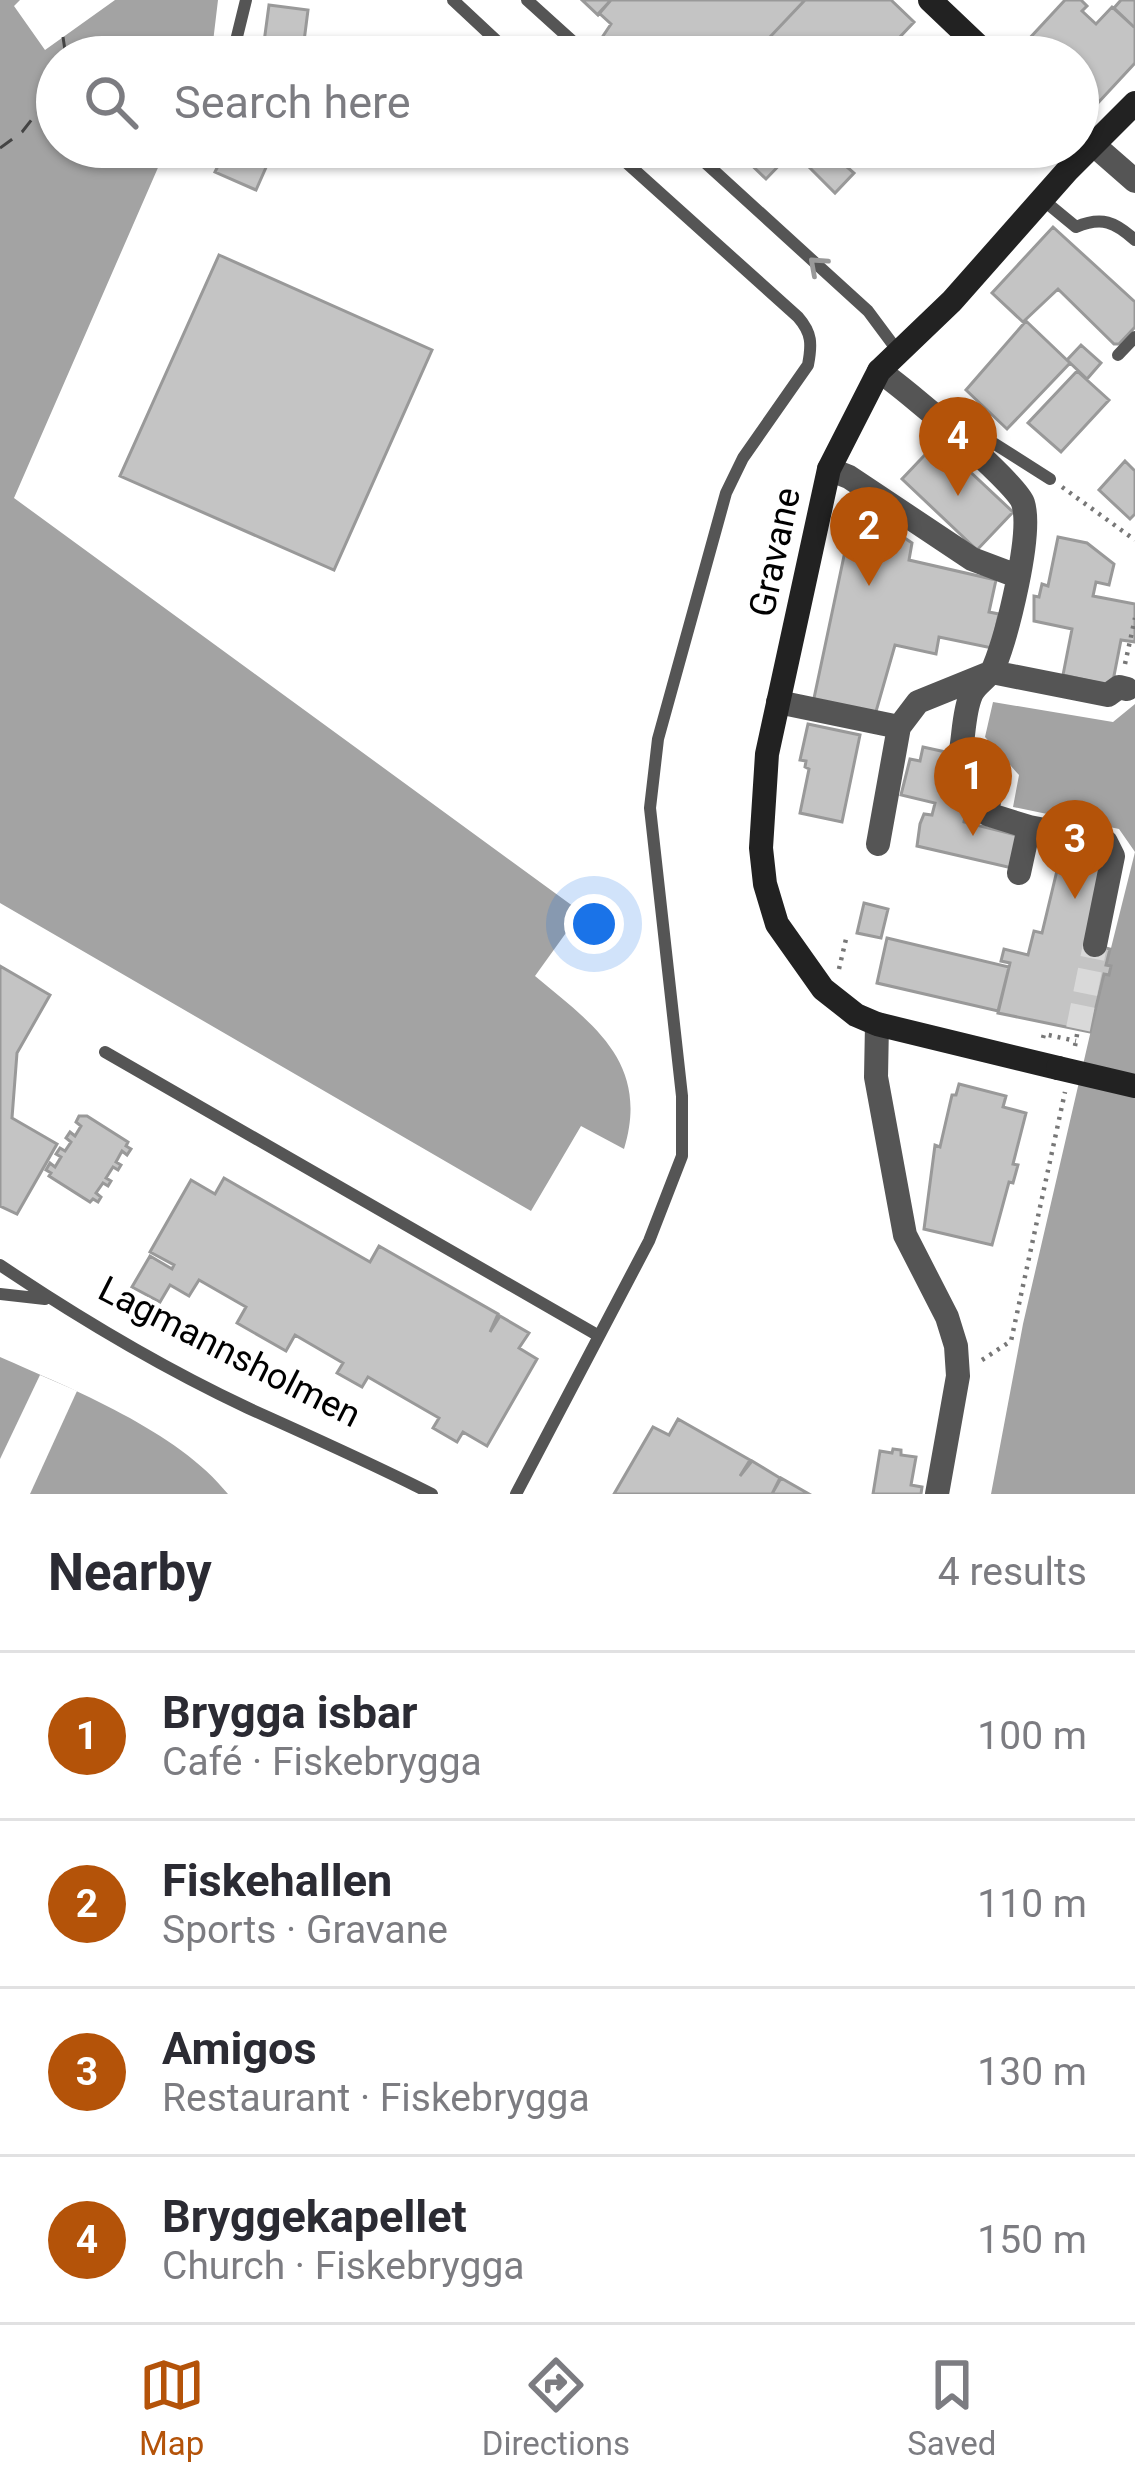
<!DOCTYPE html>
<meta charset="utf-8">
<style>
:root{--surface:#fff;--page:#f2f2f3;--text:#2b2b33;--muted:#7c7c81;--line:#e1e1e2;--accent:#b45309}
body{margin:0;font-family:Roboto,sans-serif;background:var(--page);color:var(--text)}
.you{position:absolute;left:594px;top:924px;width:42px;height:42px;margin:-30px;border:9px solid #fff;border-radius:50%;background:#1a73e8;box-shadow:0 0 0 18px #1a73e833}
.badge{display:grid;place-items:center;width:78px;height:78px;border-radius:50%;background:var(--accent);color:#fff;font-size:39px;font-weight:700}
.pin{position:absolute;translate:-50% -99px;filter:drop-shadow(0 3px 6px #0008)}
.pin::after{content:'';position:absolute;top:63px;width:42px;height:36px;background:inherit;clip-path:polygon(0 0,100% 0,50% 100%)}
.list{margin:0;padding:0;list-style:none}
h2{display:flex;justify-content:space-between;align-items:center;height:156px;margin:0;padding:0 48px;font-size:51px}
h2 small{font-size:39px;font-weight:400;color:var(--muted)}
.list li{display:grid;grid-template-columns:78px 1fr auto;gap:36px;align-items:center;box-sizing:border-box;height:168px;padding:0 48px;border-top:3px solid var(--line)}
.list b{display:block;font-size:45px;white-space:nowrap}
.list p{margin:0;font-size:39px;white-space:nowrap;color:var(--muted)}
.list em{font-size:39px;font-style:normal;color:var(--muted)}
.icon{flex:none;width:66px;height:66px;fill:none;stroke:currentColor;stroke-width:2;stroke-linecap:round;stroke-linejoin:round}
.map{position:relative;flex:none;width:1135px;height:1494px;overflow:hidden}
.search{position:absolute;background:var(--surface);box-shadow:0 3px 9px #0004;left:36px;right:36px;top:36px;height:132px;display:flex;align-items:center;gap:30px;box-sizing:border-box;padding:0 42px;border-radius:66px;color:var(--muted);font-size:45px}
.sheet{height:828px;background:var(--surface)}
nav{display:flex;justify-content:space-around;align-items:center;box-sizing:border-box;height:168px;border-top:3px solid var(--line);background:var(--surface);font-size:33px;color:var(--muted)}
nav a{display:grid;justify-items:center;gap:6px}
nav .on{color:var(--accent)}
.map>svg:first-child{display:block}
.water{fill:#a3a3a3}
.pier{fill:#fff}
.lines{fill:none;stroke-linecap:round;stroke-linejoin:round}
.ferry{stroke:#444;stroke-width:3;stroke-dasharray:15 12;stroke-linecap:butt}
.building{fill:#c4c4c4;stroke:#999;stroke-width:3}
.street-tunnel{stroke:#d9d9d9;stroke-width:24;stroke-dasharray:24 12;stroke-linecap:butt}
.path{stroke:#777;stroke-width:4.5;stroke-dasharray:3 6;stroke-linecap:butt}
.lane{stroke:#555;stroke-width:12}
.street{stroke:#555;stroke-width:24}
.secondary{stroke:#222;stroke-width:24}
.secondary-bridge{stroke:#222;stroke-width:24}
.oneway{stroke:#999}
.labels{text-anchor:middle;stroke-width:9;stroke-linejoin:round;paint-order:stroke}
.street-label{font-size:36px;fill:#000;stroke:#fff}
</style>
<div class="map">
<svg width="1135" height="1494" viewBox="0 0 1135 1494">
<rect width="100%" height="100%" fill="#fff"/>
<path class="water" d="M0,0H20L14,6L45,50L115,0H218L213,42L206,57H57V147H167L14,498L581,912L535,976C594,1025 650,1063 624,1149L581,1126L531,1211L0,903Z
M993,702L1113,722L1135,704V1494H991L1023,1324L1104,974L1109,975L1111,967L1107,964L1135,852L1119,829L1013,807L1019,775L985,737Z
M0,1357C72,1389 178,1431 228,1494H0Z"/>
<path class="pier" d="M40,1375L77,1391L30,1494H0V1459Z"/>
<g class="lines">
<path class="ferry" d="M63,37L66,57
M0,148L22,132L57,87"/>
</g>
<path class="building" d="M582,0H611L598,15Z
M611,0H805L751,57H620L601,39L611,24L599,13Z
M805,0H891L914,22L881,57H751Z
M1065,0H1081L1087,6L1082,11L1096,24L1112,7L1135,28V63L1097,104L1078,87V57H1046L1028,40Z
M1121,0H1135V28L1114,8Z
M269,5L308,10L302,57H262Z
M227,147H275L256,190L215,172Z
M733,147H824L807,165L792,152L766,179Z
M824,147L854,173L835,193L807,165Z
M1053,227L1135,302V327L1119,344H1114L1058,289L1023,322L992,293Z
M219,255L432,350L334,570L120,476Z
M1026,321L1070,363L1007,429L966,390Z
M1081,345L1101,363L1087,379L1067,360Z
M1077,371L1109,400L1061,452L1028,423Z
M938,441L954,456L961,448L971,459L964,466L1013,512L977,550L902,479Z
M1125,461L1135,471V514L1130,519L1099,490Z
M852,518L884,524L912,543L909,560L996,580L989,612L999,614L992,648L939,637L936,654L895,645L875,715L813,703Z
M1058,537L1087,543L1114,564L1109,585L1096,582L1093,596L1135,604V642L1121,640L1112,686L1063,675L1072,629L1034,621V596L1039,597L1042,584L1048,586Z
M808,724L860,735L842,822L800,813L809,769L805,767L806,761L800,760Z
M923,747L950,753L947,767L980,775L971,812L966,811L964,822L1020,836L1012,868L917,846L920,824L924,814L932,815L935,803L901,795L910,759L920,761Z
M1060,858L1109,870L1091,944L1110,949L1106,965L1111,966L1109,975L1104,974L1090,1032L998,1013L1010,963L1001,961L1004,949L1028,955L1034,931L1042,933Z
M864,903L888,909L881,938L857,933Z
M887,938L1009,967L998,1011L877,983Z
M0,966L50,995L17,1053L12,1118L57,1144L17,1214L0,1206Z
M959,1084L1006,1096L1003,1107L1026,1113L1013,1164L1018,1165L1013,1183L1009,1182L992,1245L924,1229L935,1145L940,1147L952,1095H956Z
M79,1116H87L128,1142L126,1146L131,1149L127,1155L122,1151L116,1162L121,1165L118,1170L113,1167L106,1178L111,1181L108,1186L103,1183L96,1193L101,1197L98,1202L93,1199L90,1202L49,1176L51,1173L46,1170L50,1163L55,1167L61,1157L56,1154L60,1148L65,1151L71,1142L66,1138L70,1132L75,1136L81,1126L76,1122Z
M224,1178L370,1262L379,1246L498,1314L490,1332L500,1316L529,1333L519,1348L537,1359L487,1446L463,1432L457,1442L433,1428L439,1418L368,1377L362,1387L337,1373L343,1363L295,1335L286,1351L237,1323L246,1307L199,1280L189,1296L170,1285L160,1302L132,1287L150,1256L172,1269L174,1265L150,1252L191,1180L215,1194Z
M678,1419L750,1460L740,1476L752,1461L780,1478L772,1494H614L653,1427L669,1435Z
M893,1449L901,1450V1455L916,1457L911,1485L922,1487L921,1494H873L880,1451L892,1453Z
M781,1478L809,1494H772Z"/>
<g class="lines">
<path class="street-tunnel" d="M1078,1029L1095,945"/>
<path class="path" d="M1062,487L1135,540
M1125,664L1135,618
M839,969L846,939
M1043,1038L1044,1034L1076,1041
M1075,1046L1078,1029
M982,1360L1011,1341L1065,1092"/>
<path class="lane" d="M453,0L514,57
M527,0L590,57
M232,57L246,0
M688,147L868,311L897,350
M1042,199L1076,227C1102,216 1115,222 1135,240
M1118,355L1135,337
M949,415L1050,479
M105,1052L599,1336
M0,1265C76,1316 165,1369 248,1408C310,1436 371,1463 432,1494
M0,1294L45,1299
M516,1494L649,1241L682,1156V1096L650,808L658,739L726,493L743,458L808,365C812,344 812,333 798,317L609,147"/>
<path class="street" d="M1095,146L1135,181
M879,371C902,386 1016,482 1023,503C1033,534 1007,635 994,667C989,678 975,684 971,695C964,711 964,733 961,750L978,759L993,777L987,814L1029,827L1019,873
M829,469L849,477L972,559L1017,576
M778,702L899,727
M1029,827L1106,842L1113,856L1095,945
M878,844L899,727L918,702L992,672L1108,695L1119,687L1127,689
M877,1024L876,1077L905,1235L947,1317L956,1346L958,1376L937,1494"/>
<path class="secondary" d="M930,0L990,57
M1058,1068L877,1024L856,1015L823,989L777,924L765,884L761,848L767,754L829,469L879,371L952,301L1067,171L1135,103"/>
<path class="secondary-bridge" d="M1058,1068L1135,1086"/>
</g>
<defs><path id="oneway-chevron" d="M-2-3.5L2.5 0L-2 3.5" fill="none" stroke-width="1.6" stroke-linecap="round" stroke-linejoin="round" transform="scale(3)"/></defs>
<use class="oneway" href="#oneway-chevron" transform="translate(817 265) rotate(-138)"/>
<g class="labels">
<g class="street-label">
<text transform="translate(774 552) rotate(-78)" y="13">Gravane</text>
<text transform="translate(230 1351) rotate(27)" y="13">Lagmannsholmen</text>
</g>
</g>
</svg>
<div class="you"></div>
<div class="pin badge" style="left:973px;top:836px">1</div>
<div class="pin badge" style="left:869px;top:586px">2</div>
<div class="pin badge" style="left:1075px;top:899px">3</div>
<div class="pin badge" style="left:958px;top:496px">4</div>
<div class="search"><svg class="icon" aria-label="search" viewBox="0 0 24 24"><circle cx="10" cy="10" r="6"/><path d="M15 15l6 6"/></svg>Search here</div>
</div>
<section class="sheet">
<h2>Nearby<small>4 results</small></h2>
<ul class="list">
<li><span class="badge">1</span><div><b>Brygga isbar</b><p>Café · Fiskebrygga</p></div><em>100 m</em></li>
<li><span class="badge">2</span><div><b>Fiskehallen</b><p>Sports · Gravane</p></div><em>110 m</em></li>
<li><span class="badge">3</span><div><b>Amigos</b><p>Restaurant · Fiskebrygga</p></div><em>130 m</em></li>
<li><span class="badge">4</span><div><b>Bryggekapellet</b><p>Church · Fiskebrygga</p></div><em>150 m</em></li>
</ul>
</section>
<nav>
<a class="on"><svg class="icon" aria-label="map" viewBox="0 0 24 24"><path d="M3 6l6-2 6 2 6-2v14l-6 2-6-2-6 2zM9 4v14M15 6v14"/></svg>Map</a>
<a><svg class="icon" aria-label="directions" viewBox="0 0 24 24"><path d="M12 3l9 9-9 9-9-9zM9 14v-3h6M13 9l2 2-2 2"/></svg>Directions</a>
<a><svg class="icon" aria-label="saved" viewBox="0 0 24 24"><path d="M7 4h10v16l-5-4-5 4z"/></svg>Saved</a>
</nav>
